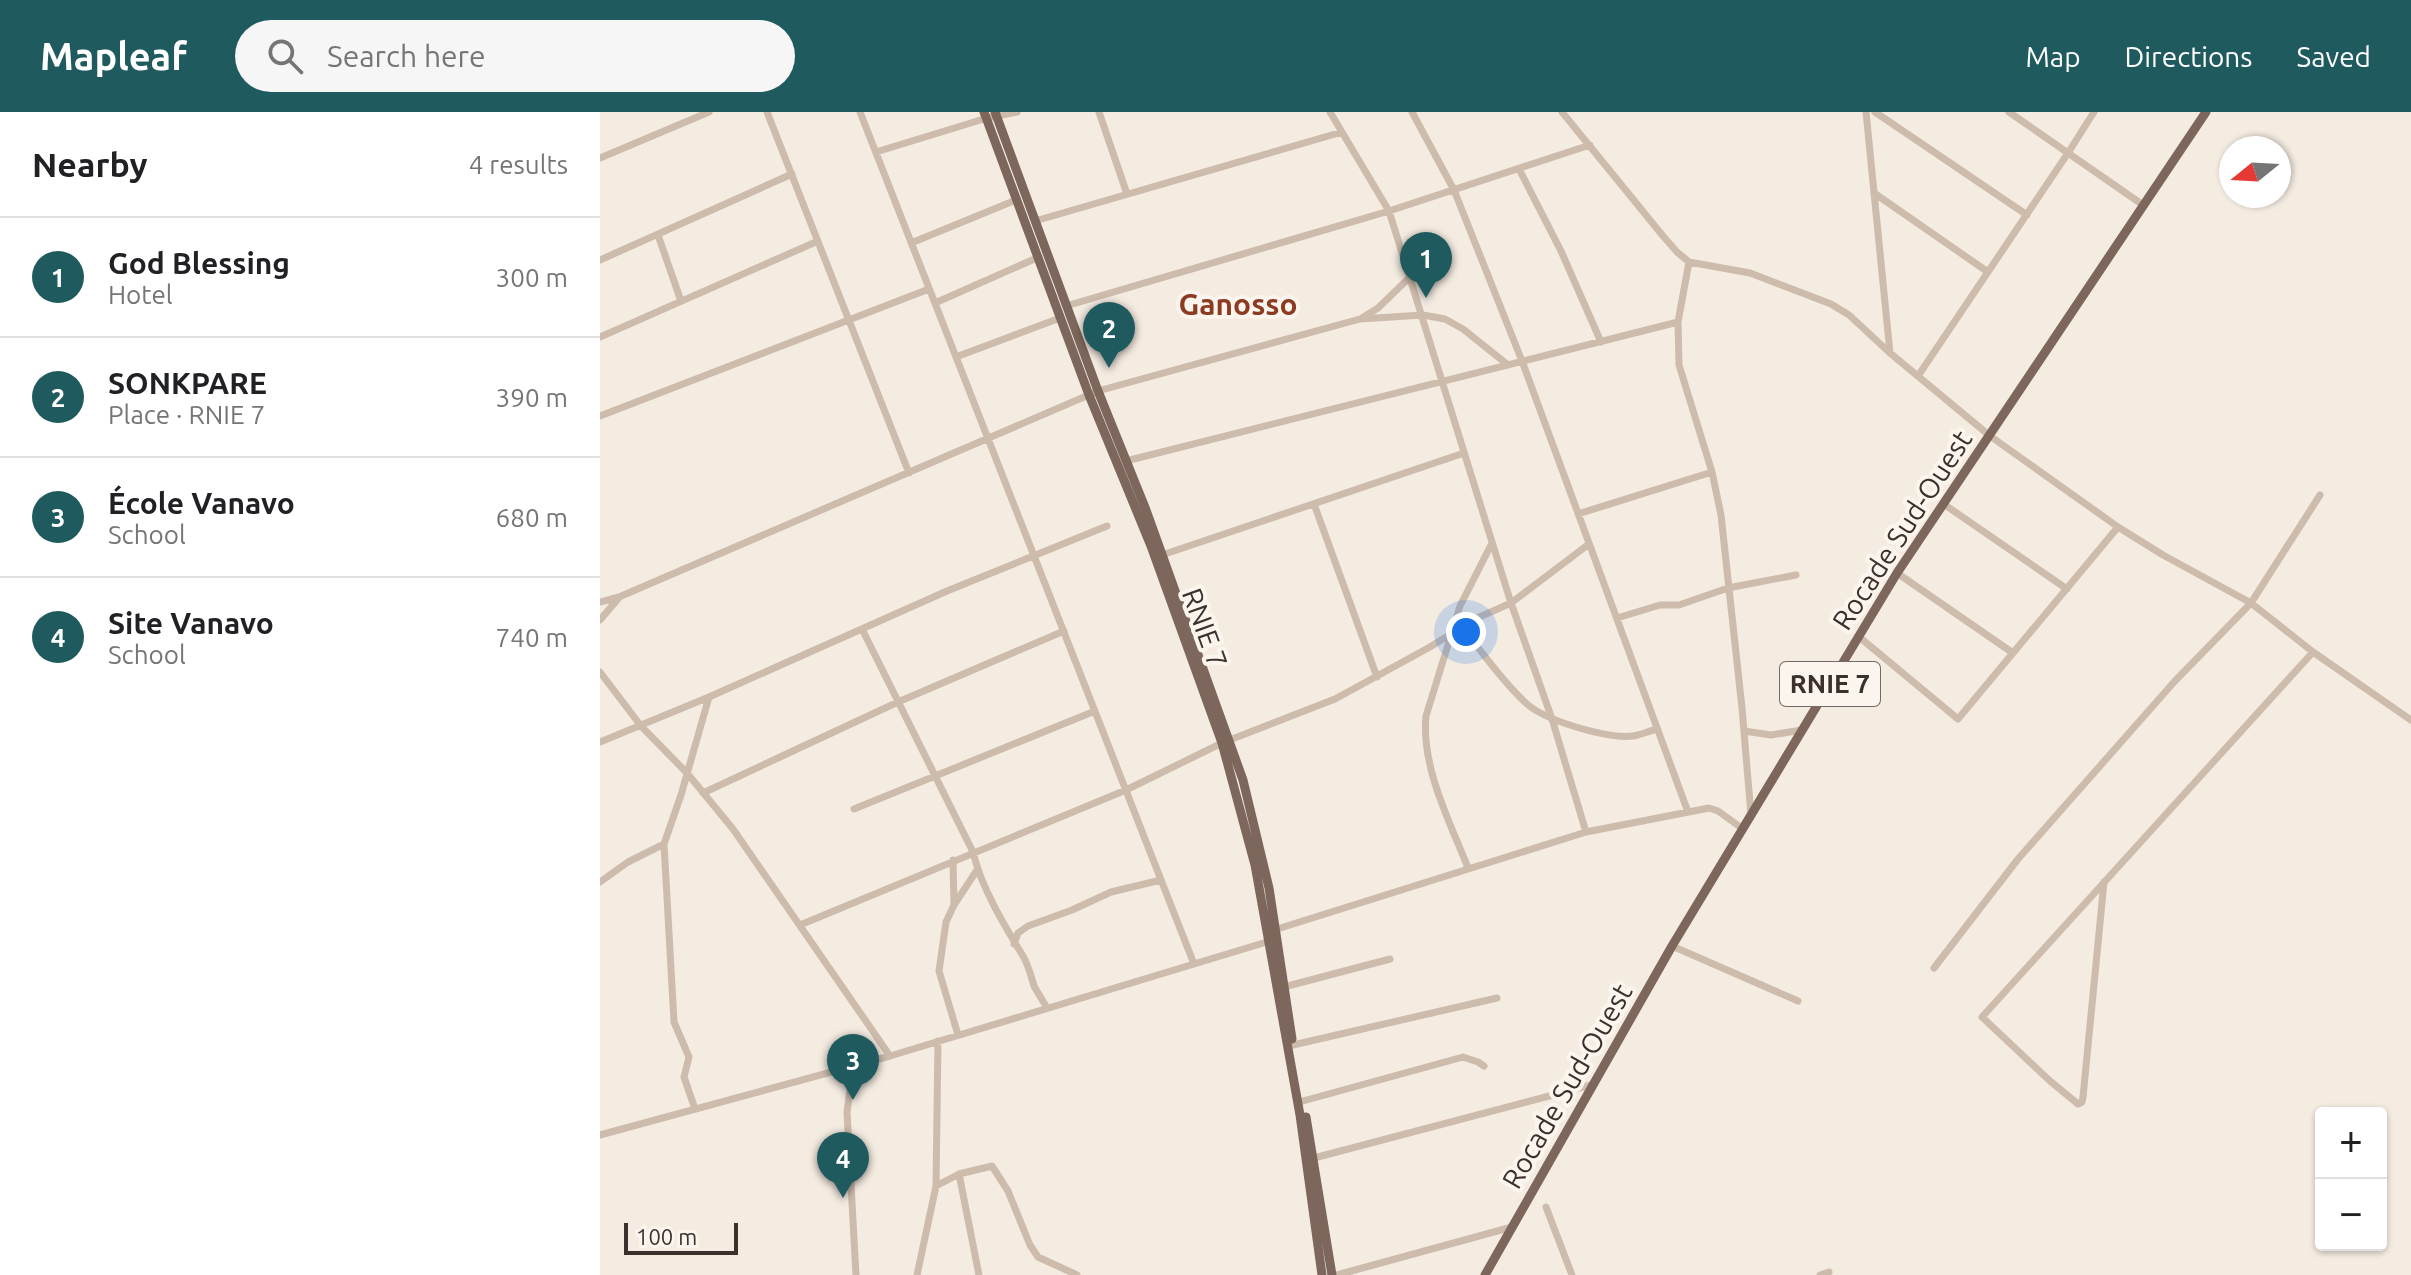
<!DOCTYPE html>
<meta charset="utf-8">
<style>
:root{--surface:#fff;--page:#f6f6f6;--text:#202124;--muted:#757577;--line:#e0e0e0;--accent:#1f5a5e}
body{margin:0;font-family:Ubuntu,sans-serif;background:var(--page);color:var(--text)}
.controls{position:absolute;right:24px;bottom:24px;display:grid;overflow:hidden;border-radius:8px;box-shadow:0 2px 6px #0004}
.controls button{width:72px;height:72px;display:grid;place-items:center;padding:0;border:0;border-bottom:2px solid var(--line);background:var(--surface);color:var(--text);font:40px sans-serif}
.compass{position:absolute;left:1619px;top:24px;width:72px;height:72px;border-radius:50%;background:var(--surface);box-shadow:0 2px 6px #0004;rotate:252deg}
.scale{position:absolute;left:24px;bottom:20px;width:114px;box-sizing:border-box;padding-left:8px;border:4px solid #3b302b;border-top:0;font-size:22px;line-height:28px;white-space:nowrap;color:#3b302b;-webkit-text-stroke:6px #fbf5ee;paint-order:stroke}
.you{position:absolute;left:866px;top:520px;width:28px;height:28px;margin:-20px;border:6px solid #fff;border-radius:50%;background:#1a73e8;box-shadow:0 0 0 12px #1a73e833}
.badge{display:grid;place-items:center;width:52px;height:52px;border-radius:50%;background:var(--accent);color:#fff;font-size:26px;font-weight:700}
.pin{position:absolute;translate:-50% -66px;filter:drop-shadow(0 2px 4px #0008)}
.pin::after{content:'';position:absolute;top:42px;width:28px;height:24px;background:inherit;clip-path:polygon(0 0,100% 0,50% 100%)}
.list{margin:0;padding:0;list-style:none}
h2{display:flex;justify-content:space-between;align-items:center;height:104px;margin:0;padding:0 32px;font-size:34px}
h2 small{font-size:26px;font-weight:400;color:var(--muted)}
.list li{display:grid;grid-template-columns:52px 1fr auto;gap:24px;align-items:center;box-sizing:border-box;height:120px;padding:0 32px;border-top:2px solid var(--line)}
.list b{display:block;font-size:30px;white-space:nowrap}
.list p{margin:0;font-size:26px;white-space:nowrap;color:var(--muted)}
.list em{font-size:26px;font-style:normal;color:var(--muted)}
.icon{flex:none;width:44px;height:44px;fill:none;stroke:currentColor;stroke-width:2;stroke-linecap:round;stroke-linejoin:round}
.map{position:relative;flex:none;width:1811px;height:1163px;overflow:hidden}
header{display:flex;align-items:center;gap:48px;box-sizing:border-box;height:112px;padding:0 40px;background:var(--accent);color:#fff}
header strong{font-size:38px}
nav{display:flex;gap:44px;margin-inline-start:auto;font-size:28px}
.search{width:560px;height:72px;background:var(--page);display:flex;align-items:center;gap:20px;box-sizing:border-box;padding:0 28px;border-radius:44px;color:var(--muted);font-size:30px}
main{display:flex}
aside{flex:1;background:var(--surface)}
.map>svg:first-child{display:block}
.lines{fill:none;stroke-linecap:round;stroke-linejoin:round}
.minor{stroke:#cdbbac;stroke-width:7}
.major{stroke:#7d675c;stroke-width:9}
.labels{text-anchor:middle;stroke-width:8;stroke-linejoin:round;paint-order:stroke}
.shield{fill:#fbf5ee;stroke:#756b66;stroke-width:2}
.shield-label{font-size:26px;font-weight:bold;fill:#3b302b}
.street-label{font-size:28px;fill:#3b302b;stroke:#fbf5ee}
.neighbourhood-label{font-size:30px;font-weight:bold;fill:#8c3b22;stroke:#fbf5ee}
</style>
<header>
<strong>Mapleaf</strong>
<div class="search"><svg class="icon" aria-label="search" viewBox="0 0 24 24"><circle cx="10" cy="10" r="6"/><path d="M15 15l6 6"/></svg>Search here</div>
<nav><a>Map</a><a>Directions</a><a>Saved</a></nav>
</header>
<main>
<aside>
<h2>Nearby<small>4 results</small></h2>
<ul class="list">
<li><span class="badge">1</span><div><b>God Blessing</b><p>Hotel</p></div><em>300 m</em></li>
<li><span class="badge">2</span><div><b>SONKPARE</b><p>Place · RNIE 7</p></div><em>390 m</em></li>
<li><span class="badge">3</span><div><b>École Vanavo</b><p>School</p></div><em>680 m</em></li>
<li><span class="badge">4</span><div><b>Site Vanavo</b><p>School</p></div><em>740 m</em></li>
</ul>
</aside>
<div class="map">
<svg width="1811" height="1163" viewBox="0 0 1811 1163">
<rect width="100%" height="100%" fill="#f4ebe1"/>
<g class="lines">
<path class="minor" d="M167,0L309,361
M260,0L594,852
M499,0L527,82
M730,0L789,99L911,491L952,607L986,720
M812,0L854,78L922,249L1088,700
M962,0L1063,124L1077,140L1089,150L1150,161L1231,192L1249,203L1290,241L1390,324L1518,415L1563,443L1651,491L1713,540L1811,608
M1266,0L1290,241
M1275,0L1427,103
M1409,0L1543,93
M276,40L387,6L417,0
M0,46L109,0
M919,57L961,139L1001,230
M1274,81L1388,160
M435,109L742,20
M58,123L81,189
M311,131L416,88
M0,148L192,62
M1089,150L1078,210L1079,253L1112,360L1121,403L1142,596L1151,703
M335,191L439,145
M466,194L789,99L990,33
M762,206L778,196L809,166
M0,225L218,129
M356,245L460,206
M1318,264L1468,41L1494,0
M0,304L329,177
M526,349L1078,210
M714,392L777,565
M1345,393L1467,477
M978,402L1112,360
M562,443L864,341
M1297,461L1413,541
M0,490L19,485L498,279L760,207L823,203L845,207L863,217L908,253
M1017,506L1060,493H1079L1128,476L1196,463
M0,508L18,487
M859,513C882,538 901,569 927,592C946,609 1008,627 1033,624C1041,623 1049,619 1057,617
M262,517L373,740C381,775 404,813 423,844C428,852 431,864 434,874C438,881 443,889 447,896
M1258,524L1358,607L1518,415
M0,560L41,614L87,661L133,717L290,944
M1144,619L1171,623L1202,618
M0,630L109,585L347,479L507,414
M103,681L298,590L464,519
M254,697L495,599
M353,748L354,793L346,810L339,859L358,923
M868,756C850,710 821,655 826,604L860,494L892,431
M0,770L28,750L64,732
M1504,770L1483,985L1482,990L1478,992L1450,969L1382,905L1713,540
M354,793L377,758
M200,813L526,678L622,631L735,587L830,535L875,507L911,491L989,432
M674,818L986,720L1109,696L1118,699L1143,717
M414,832L418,821L428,814L472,798L511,780L561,768
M1072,834L1198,889
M1334,856L1418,747L1574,570L1651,491L1720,383
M684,875L790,847
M693,933L897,886
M250,978L247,1000L256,1163
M703,989L863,945L878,950L884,954
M95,997L84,965L89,945L74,910L64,732L81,683L109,585
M0,1023L290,944L670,829
M714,1046L991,973
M359,1062L379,1163
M336,1074L359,1062L392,1054L408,1079L430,1133L438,1145L477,1163
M946,1095L972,1163
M317,1163L336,1074L338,929
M737,1163L912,1115
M1220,1163L1229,1160"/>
<path class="major" d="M384,0L489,283L551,434L622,631L655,753L700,1003L722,1163
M395,0L498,279L546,398L643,668L669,776L692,927
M706,1005L732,1163
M885,1163L1072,834L1297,461L1606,0"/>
</g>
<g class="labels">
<rect class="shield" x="1180" y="550" width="100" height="44" rx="6"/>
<g class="shield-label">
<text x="1230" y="581">RNIE 7</text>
</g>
<g class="street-label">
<text transform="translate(1302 418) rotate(-57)" y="10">Rocade Sud-Ouest</text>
<text transform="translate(605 516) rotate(70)" y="10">RNIE 7</text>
<text transform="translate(967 974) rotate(-60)" y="10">Rocade Sud-Ouest</text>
</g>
<g class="neighbourhood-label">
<text x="638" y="203">Ganosso</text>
</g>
</g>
</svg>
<div class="controls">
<button>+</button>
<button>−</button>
</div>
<svg class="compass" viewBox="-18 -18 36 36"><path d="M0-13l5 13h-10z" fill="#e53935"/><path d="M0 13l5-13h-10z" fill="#757577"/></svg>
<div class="scale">100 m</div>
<div class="you"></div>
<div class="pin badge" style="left:826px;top:186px">1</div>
<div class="pin badge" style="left:509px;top:256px">2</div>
<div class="pin badge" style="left:253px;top:988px">3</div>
<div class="pin badge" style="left:243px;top:1086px">4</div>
</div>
</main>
